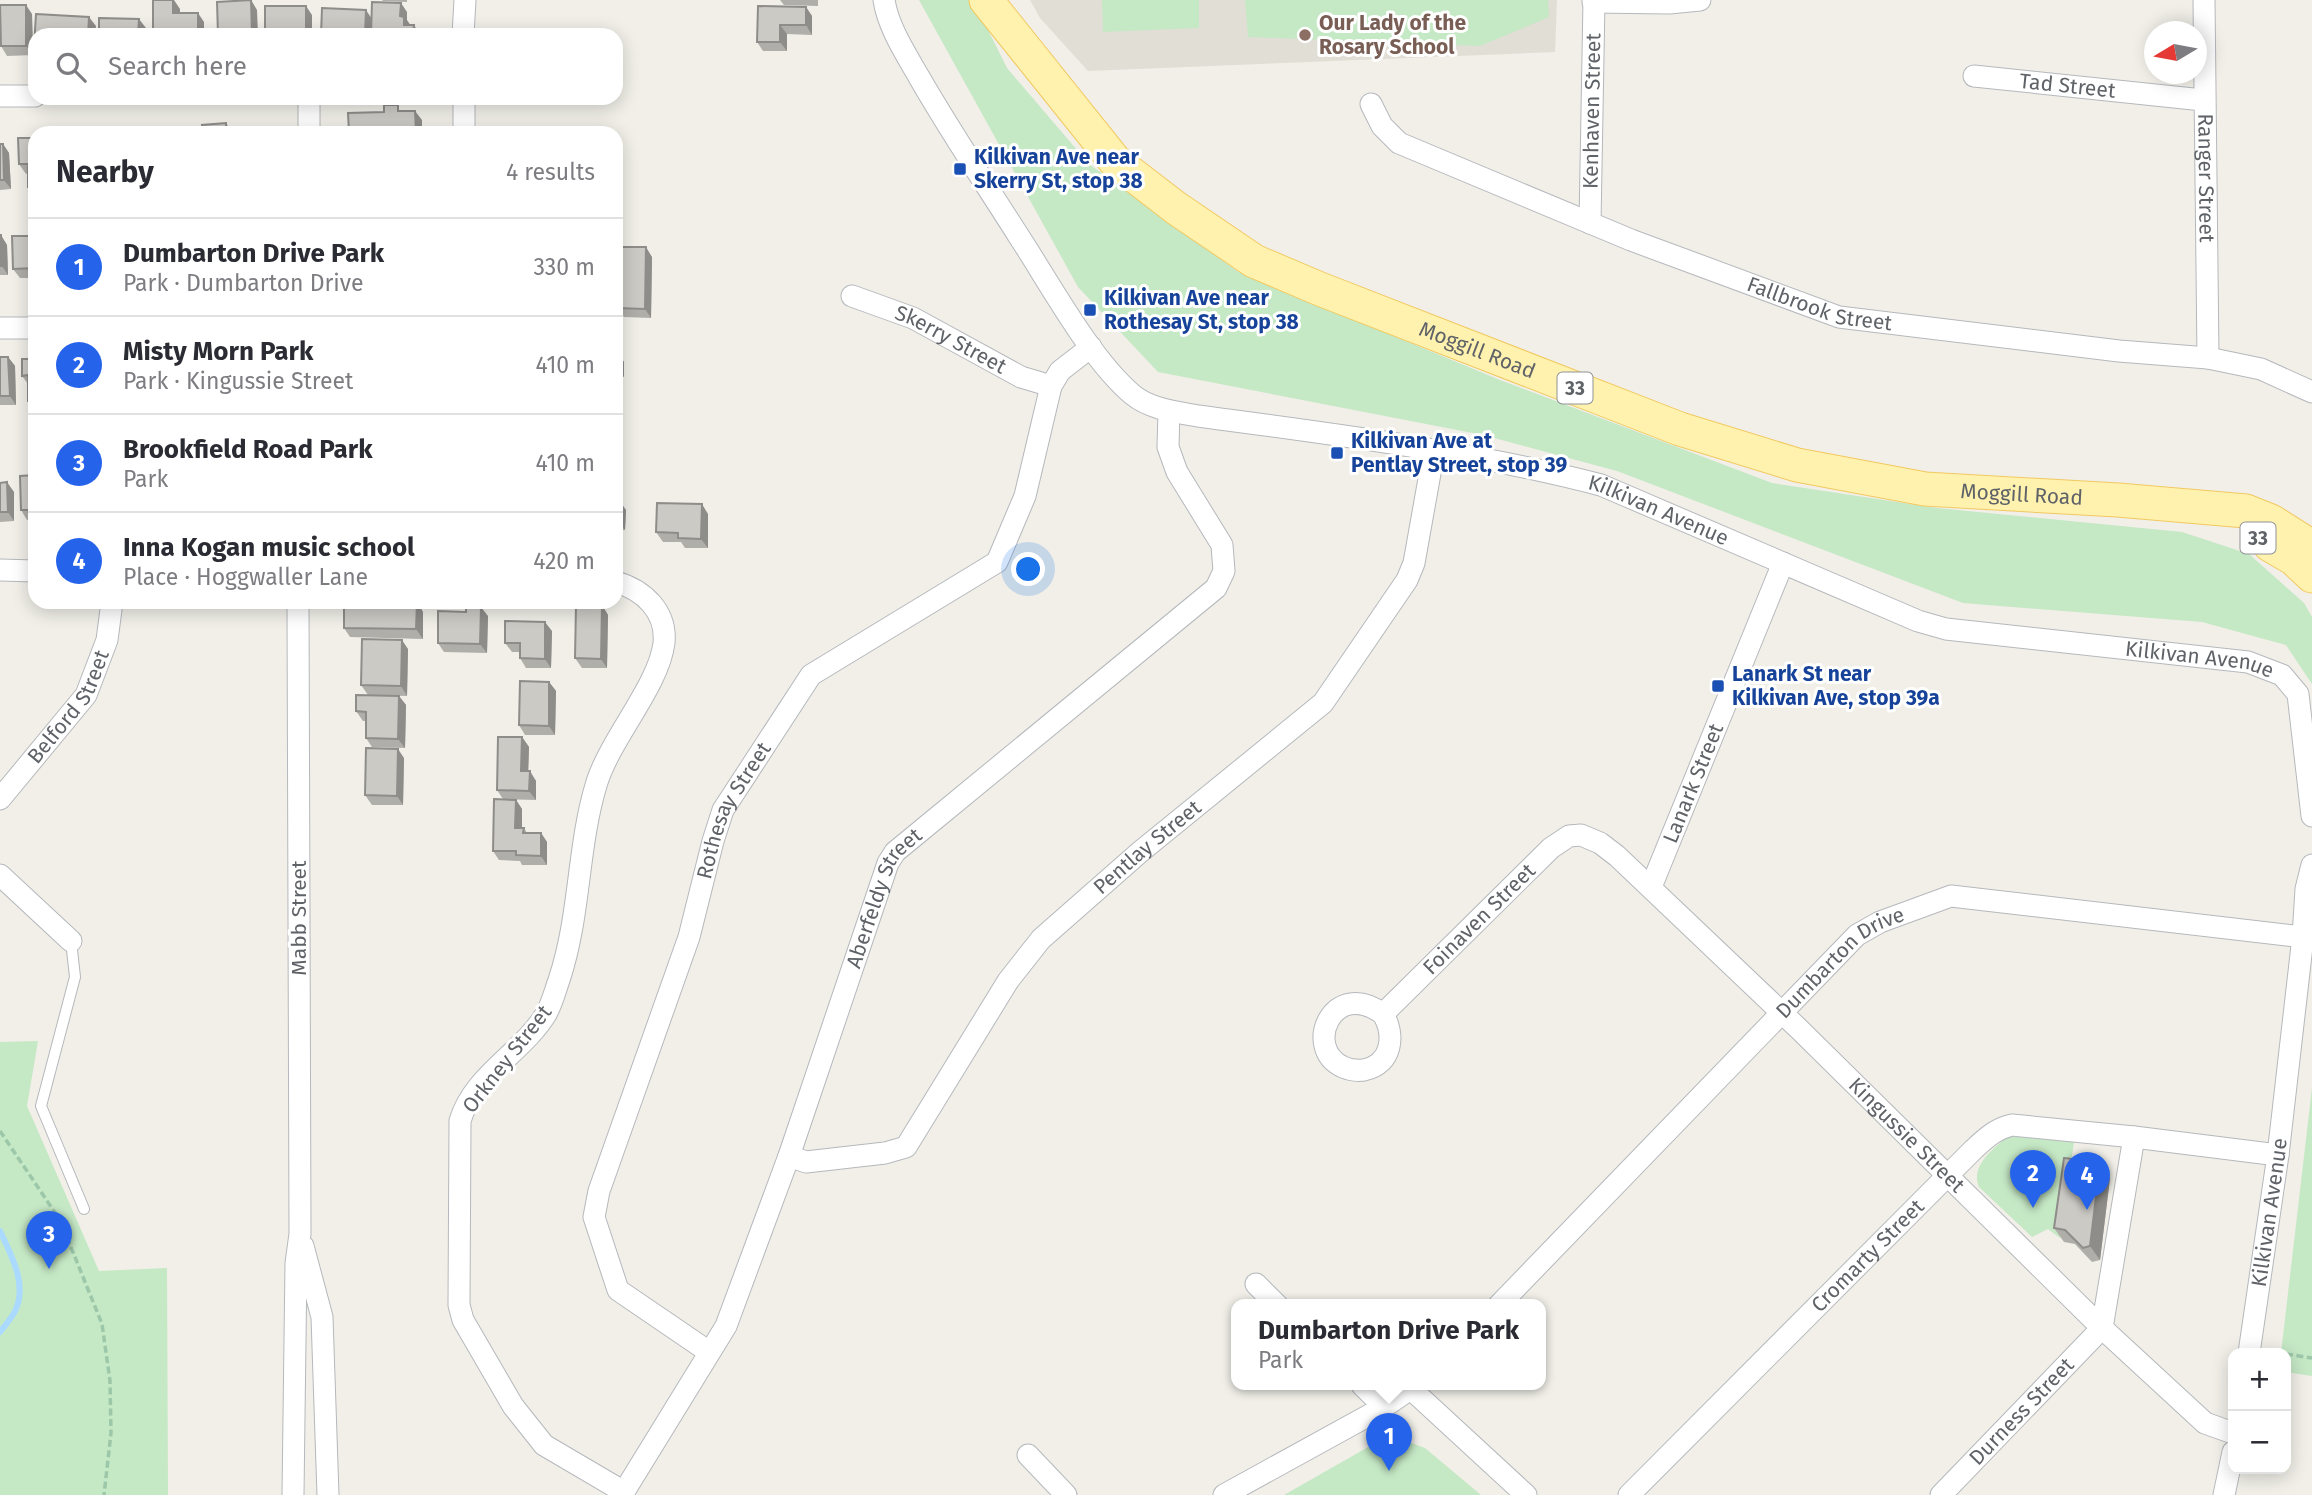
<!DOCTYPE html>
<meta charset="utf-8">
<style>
:root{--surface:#fff;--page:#f7f7f7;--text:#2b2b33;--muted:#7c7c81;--line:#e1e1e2;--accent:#2563eb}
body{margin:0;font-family:"Fira Sans",sans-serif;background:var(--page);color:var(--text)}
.controls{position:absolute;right:21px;bottom:21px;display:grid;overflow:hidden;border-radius:14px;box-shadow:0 4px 18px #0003}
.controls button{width:63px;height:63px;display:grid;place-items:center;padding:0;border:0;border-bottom:2px solid var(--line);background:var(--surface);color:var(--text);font:35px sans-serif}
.compass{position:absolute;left:2144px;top:21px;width:63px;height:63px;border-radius:50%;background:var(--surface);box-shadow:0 4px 18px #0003;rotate:260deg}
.you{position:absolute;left:1029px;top:570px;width:24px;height:24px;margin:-18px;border:5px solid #fff;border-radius:50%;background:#1a73e8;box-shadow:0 0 0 10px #1a73e833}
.badge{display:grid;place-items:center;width:46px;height:46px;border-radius:50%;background:var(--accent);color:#fff;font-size:23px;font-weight:700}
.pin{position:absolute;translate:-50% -58px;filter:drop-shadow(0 2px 4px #0008)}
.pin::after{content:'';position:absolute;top:37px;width:24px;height:21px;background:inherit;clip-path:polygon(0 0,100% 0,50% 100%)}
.popup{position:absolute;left:1231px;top:1299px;width:315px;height:91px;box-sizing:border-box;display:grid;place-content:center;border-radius:14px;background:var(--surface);filter:drop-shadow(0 2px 5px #0005);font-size:23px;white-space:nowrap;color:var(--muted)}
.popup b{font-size:26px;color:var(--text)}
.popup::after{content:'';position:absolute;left:50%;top:100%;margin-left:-14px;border:14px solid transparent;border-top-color:var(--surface)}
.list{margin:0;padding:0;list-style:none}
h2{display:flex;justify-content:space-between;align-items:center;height:91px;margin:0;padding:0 28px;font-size:30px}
h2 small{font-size:23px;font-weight:400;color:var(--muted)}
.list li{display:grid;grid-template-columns:46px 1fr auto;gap:21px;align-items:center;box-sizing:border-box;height:98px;padding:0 28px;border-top:2px solid var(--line)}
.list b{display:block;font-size:26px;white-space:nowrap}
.list p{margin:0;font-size:23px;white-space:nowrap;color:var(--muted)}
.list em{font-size:23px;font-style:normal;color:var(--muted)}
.icon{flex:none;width:38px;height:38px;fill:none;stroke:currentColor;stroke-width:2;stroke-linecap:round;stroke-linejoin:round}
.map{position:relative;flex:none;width:2312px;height:1495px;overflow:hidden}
.search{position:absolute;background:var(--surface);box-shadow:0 4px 18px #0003;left:28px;top:28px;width:595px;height:77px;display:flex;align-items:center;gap:18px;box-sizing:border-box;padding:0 24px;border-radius:21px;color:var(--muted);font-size:26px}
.panel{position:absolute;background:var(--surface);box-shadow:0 4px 18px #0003;left:28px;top:126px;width:595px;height:483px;border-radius:21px}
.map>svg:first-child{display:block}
.education{fill:#e1ded6}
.green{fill:#c5e8c5}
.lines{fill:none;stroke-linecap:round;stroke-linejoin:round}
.stream{stroke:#aadaff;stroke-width:6}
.service-casing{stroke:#b5b8bc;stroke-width:12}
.minor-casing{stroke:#b5b8bc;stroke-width:23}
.primary-casing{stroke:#f2c960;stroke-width:35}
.path{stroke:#9cc7a9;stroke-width:3.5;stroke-dasharray:7 3.5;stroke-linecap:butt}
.service{stroke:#fff;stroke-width:10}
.minor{stroke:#fff;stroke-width:21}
.primary{stroke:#fff2af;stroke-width:33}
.wall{fill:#afaea9}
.shaded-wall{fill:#8f8d8a}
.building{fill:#cccac5;stroke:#8f8d8a;stroke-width:2}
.education-dot{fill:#8d6e63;stroke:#fff;stroke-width:2.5}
.transit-dot{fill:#1a4fb4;stroke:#fff;stroke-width:2.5}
.labels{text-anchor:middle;stroke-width:6;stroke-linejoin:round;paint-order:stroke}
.shield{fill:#fff;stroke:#8f9295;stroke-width:2}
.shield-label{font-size:19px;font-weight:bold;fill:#5f6368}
.education-label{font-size:21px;font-weight:bold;fill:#785e54;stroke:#fff;text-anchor:start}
.street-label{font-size:21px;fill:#5f6368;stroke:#fff}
.transit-label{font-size:21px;font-weight:bold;fill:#164399;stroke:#fff;text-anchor:start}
</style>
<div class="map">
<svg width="2312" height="1495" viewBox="0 0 2312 1495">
<rect width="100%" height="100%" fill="#f1efe8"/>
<path class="education" d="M1030,0H1557L1555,52L1088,71L1040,18Z"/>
<path class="green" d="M919,0H973L1007,68L1089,164L1237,271L1500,380L1772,483L1937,508L2182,532L2249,554L2304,603L2312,617V684L2286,645L2202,622L1963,603L1617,471L1483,435L1158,372L1078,287Z
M1102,0H1199V28L1103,32Z
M1245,0H1548L1549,17L1480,46L1248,37Z
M38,1041L27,1106L99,1271L167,1268L168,1495H0V1042Z
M2312,1088V1376L2286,1372V1353H2281Z
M2008,1136L2074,1142L2060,1238L2048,1229L2032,1237L1979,1187C1970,1166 1993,1149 2008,1136Z
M1401,1439L1425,1448L1481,1495H1284L1377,1442Z"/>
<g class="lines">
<path class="stream" d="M0,1231C11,1255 27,1283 16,1309C13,1317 5,1325 0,1332"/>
<g class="service-casing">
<path id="service" d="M71,941L75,977L41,1106L84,1209"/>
</g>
<g class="minor-casing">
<g id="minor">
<path id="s1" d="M884,0C888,27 906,54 919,77C950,131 985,183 1018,235C1049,282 1090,359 1133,395C1150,409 1176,412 1198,416C1332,434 1470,451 1601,485L1918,621L1946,629L2248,662L2282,675L2298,694L2312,816"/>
<path id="s2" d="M2204,0L2208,358"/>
<path d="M1593,2L1669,3L1700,0"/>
<path d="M463,35L465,0"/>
<path id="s3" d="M1974,76L2203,100"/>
<path d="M0,96H35"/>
<path d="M309,98V133"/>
<path d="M464,98V133"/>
<path id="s4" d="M1371,104L1382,126L1399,143L1631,240L1839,317L2119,351L2208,358L2261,369L2312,392"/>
<path id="s5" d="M1590,223L1594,0"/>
<path id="s6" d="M852,296L913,318L1021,377L1051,386"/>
<path d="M0,328H35"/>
<path d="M0,570L35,571"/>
<path d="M616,582C644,590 667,612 664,643C659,685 611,738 597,782C577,846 581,914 559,980C555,991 552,1004 546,1014C522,1053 473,1076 460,1121L459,1305L463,1320L513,1406L544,1445L624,1492"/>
<path id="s7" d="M0,799L86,695L107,640L112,602"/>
<path d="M0,875L71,941"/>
<path id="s8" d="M1651,887L1783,563"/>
<path id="s9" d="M1383,1014C1333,977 1302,1048 1343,1067C1350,1070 1357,1071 1364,1070C1393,1064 1395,1034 1383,1014L1551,848L1569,836L1581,835L1600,843L1617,856L1800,1030L2102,1328L2205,1423L2233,1433"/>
<path id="s10" d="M789,1156L806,1162L885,1153L906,1147L1008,981L1041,939L1140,852L1323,703L1407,580L1414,563L1434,451"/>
<path d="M303,1246L322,1317L328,1495"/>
<path d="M1256,1284L1277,1305"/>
<path id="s11" d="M1499,1305L1857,935L1880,922L1951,896L2303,937"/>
<path id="s12" d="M709,1352L618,1290L594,1217L599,1191L689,937L713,841L723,810L811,675L997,562L1025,496L1051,386L1060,371L1091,347"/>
<path id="s13" d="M2249,1353L2278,1155L2303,937L2306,889L2312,865"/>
<path d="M1362,1385L1384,1407"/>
<path d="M1411,1389L1526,1495"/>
<path d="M1028,1455L1066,1495"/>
<path d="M293,1495L296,1263L300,1234L298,602"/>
<path id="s14" d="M622,1495L726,1326L789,1156L888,863L895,852L1216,588L1224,571L1222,545L1177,472L1168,447L1169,411"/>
<path d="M1224,1495L1384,1407L1416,1385"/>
<path id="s15" d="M1629,1495L1973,1150C1986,1138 1995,1129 2012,1125L2134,1137L2278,1155"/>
<path id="s16" d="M1941,1495L2102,1328L2134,1137"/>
<path d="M2224,1495L2233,1452"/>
</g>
</g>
<g class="primary-casing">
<g id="primary">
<path id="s17" d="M986,0L1115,161L1176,208L1254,261L1320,289L1680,429L1797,465L1925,489L2118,500L2246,511L2271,521L2312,547"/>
<path d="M2270,545L2294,559L2312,576"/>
</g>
</g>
<path class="path" d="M0,1131L60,1220L102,1324L110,1381L111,1433L104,1495
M2270,1351L2283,1353
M2286,1354L2312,1358"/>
<use href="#service" class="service"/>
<use href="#minor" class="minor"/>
<use href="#primary" class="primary"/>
</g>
<path class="wall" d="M382,0H407V2L383,1Z
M780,0H818V6L784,5Z
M806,7L812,16V35L787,34V51H763L757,42Z
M32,14L33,55L7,56L1,46Z
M35,138V197L28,187V173L26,174L19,164Z
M0,144H3L9,153L11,189L0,190Z
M0,235L7,245L8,275H0Z
M35,236V278H20L13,269Z
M652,257L651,318L624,317L618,308Z
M616,342L617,344V353L624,362V377L616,376Z
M0,357H8L15,366L16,405H0Z
M35,359V411L28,401V384L22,376Z
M35,475V519L27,520L21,510Z
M0,483L14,492V521L0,522Z
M616,500L626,510L625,530H616Z
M708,514V548H685L681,542H663L656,532Z
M417,602L423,612V639L350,637L344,628Z
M602,605L608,615L607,668H582L575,658Z
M488,616L487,653L444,652L438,643Z
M552,631L551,668H526L520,658V652H512L505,643Z
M408,649L407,696L368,695L361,685Z
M549,682L556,691L555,735H525L519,725Z
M399,696L406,705L405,748L372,747L366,738V721H363L356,711Z
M522,737L529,747L528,771L536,781V800L503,799L497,790Z
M404,758L403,805H372L365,795Z
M516,800L522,809V828H524L527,833H541L547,842V865H522L520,861L499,860L493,851Z
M2110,1178L2100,1260L2092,1262L2075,1244L2064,1242L2054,1228Z"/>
<path class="shaded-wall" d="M174,0L180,9V23L173,13Z
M251,0L257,10L258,35H252Z
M401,3L407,12V20L411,26L404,25L400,16Z
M26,5L32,14L33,55L26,46Z
M306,6L312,15V35H306Z
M806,7L812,16V35L806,25Z
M366,10L372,19V35H365Z
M198,13L204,22V35H198Z
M89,17L96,26L95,35H88Z
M139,19L146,28L145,35H138Z
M414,25L420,35H413Z
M780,25L787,34V51L780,42Z
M415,111L422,120V133H416Z
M226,123L232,133H226Z
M3,144L9,153L11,189L4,180Z
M1,235L7,245L8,275L2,266Z
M646,247L652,257L651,318L645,309Z
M618,353L624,362V377L618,367Z
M8,357L15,366L16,405L10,396Z
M7,482L14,492V521L8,512Z
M619,500L626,510L625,530L619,521Z
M702,504L708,514V548L701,539Z
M417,602L423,612V639L416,629Z
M602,605L608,615L607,668L601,659Z
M481,607L488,616L487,653L480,644Z
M545,622L552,631L551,668L545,659Z
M402,640L408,649L407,696L401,686Z
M549,682L556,691L555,735L549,726Z
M399,696L406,705L405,748L398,739Z
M522,737L529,747L528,780L521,771Z
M398,749L404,758L403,805L397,796Z
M530,771L536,781V800L529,791Z
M516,800L522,809V837L515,828Z
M541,833L547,842V865L541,856Z
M2100,1164L2110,1178L2100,1260L2090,1246Z"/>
<path class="building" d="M153,0H173V13H198V35H153Z
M251,0L252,35H218L217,2Z
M372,2L401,3L400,16L404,17V25H414L413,35H371Z
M0,5H26V46H1Z
M265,6H306V35H265Z
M758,6L806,7V25H780V42H757Z
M322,8L366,10L365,35H321Z
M36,14L89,17L88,35H35V47L34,46Z
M99,18L139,19L138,35H99Z
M384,105H398V111H415L416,133H349L348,113L384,112Z
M226,123V133H203L202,125Z
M18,138H35V187H28V164H19Z
M0,144H3L4,180H0Z
M0,235H1L2,266H0Z
M12,236H35V268L13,269Z
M619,247H646L645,309L618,308Z
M616,353H618V367H616Z
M0,357H8L10,396H0Z
M22,359H35V401H28V375L22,376Z
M35,475V510H21L20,476Z
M7,482L8,512H0V483Z
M616,500H619V521H616Z
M657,503L702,504L701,539L678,538V533L656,532Z
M344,602H417L416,629L344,628Z
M576,605H602L601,659L575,658Z
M466,606L481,607L480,644L438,643V611L466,612Z
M505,621L545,622V659L520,658V643H505Z
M362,639L402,640L401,686L361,685Z
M520,681L549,682V726L519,725Z
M356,695L399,696L398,739L366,738V712L356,711Z
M498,737H522L521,771H530L529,791L497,790Z
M366,748L398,749L397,796L365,795Z
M494,799L516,800L515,828H524L523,833H541V856L516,855V851H493Z
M2064,1158L2098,1162L2100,1164L2090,1246L2083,1248L2065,1230L2054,1228Z"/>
<circle class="education-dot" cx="1305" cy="35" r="7"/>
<g class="transit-dot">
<rect x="953" y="162" width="14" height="14" rx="3.5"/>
<rect x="1083" y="303" width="14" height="14" rx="3.5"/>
<rect x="1330" y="446" width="14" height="14" rx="3.5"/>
<rect x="1711" y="679" width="14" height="14" rx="3.5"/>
</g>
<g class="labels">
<g class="shield">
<rect x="1557.5" y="372.5" width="35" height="31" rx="5"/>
<rect x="2240.5" y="522.5" width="35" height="31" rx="5"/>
</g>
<g class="shield-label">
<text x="1575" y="395">33</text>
<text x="2258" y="545">33</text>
</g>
<g class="education-label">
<text x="1319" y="30">Our Lady of the<tspan x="1319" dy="24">Rosary School</tspan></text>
</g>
<g class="street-label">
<text dy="7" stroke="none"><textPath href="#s3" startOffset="94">Tad Street</textPath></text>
<text dy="7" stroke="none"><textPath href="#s5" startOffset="112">Kenhaven Street</textPath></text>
<text dy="7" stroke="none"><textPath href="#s2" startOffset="178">Ranger Street</textPath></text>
<text dy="7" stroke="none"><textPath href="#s4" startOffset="500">Fallbrook Street</textPath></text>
<text dy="7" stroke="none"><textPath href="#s6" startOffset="108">Skerry Street</textPath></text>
<text dy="7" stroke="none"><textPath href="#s17" startOffset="618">Moggill Road</textPath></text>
<text dy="7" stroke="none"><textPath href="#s17" startOffset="1185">Moggill Road</textPath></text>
<text dy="7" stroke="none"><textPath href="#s1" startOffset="1010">Kilkivan Avenue</textPath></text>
<text dy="7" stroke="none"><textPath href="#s1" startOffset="1577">Kilkivan Avenue</textPath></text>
<text dy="7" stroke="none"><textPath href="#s7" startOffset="116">Belford Street</textPath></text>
<text dy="7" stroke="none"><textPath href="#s8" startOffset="112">Lanark Street</textPath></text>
<text dy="7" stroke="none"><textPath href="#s12" startOffset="618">Rothesay Street</textPath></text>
<text dy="7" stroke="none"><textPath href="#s10" startOffset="508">Pentlay Street</textPath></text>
<text dy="7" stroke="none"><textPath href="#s14" startOffset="656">Aberfeldy Street</textPath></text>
<text transform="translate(299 918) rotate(-90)" y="7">Mabb Street</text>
<text dy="7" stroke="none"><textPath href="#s9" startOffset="345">Foinaven Street</textPath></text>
<text dy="7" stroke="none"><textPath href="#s11" startOffset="485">Dumbarton Drive</textPath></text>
<text transform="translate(507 1059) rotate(-52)" y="7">Orkney Street</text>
<text dy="7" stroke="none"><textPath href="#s9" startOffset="924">Kingussie Street</textPath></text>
<text dy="7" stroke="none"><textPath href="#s13" startOffset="142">Kilkivan Avenue</textPath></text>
<text dy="7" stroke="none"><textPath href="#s15" startOffset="338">Cromarty Street</textPath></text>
<text dy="7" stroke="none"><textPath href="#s16" startOffset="116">Durness Street</textPath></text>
</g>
<g class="transit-label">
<text x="974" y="164">Kilkivan Ave near<tspan x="974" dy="24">Skerry St, stop 38</tspan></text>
<text x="1104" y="305">Kilkivan Ave near<tspan x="1104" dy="24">Rothesay St, stop 38</tspan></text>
<text x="1351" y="448">Kilkivan Ave at<tspan x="1351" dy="24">Pentlay Street, stop 39</tspan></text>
<text x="1732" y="681">Lanark St near<tspan x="1732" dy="24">Kilkivan Ave, stop 39a</tspan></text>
</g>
</g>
</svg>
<div class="controls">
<button>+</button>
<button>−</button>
</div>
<svg class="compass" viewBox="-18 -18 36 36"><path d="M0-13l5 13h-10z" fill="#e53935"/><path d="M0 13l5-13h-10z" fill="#7c7c81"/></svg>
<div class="you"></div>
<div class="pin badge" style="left:1389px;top:1471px">1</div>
<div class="popup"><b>Dumbarton Drive Park</b>Park</div>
<div class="pin badge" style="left:2033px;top:1208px">2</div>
<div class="pin badge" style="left:49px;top:1269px">3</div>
<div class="pin badge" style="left:2087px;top:1210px">4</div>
<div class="search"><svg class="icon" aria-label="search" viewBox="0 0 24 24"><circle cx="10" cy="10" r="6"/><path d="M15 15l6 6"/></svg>Search here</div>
<section class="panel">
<h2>Nearby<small>4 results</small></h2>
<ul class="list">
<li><span class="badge">1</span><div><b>Dumbarton Drive Park</b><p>Park · Dumbarton Drive</p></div><em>330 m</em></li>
<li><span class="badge">2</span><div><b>Misty Morn Park</b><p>Park · Kingussie Street</p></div><em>410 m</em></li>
<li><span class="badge">3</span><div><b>Brookfield Road Park</b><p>Park</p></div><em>410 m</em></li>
<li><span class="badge">4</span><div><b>Inna Kogan music school</b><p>Place · Hoggwaller Lane</p></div><em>420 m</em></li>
</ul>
</section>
</div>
